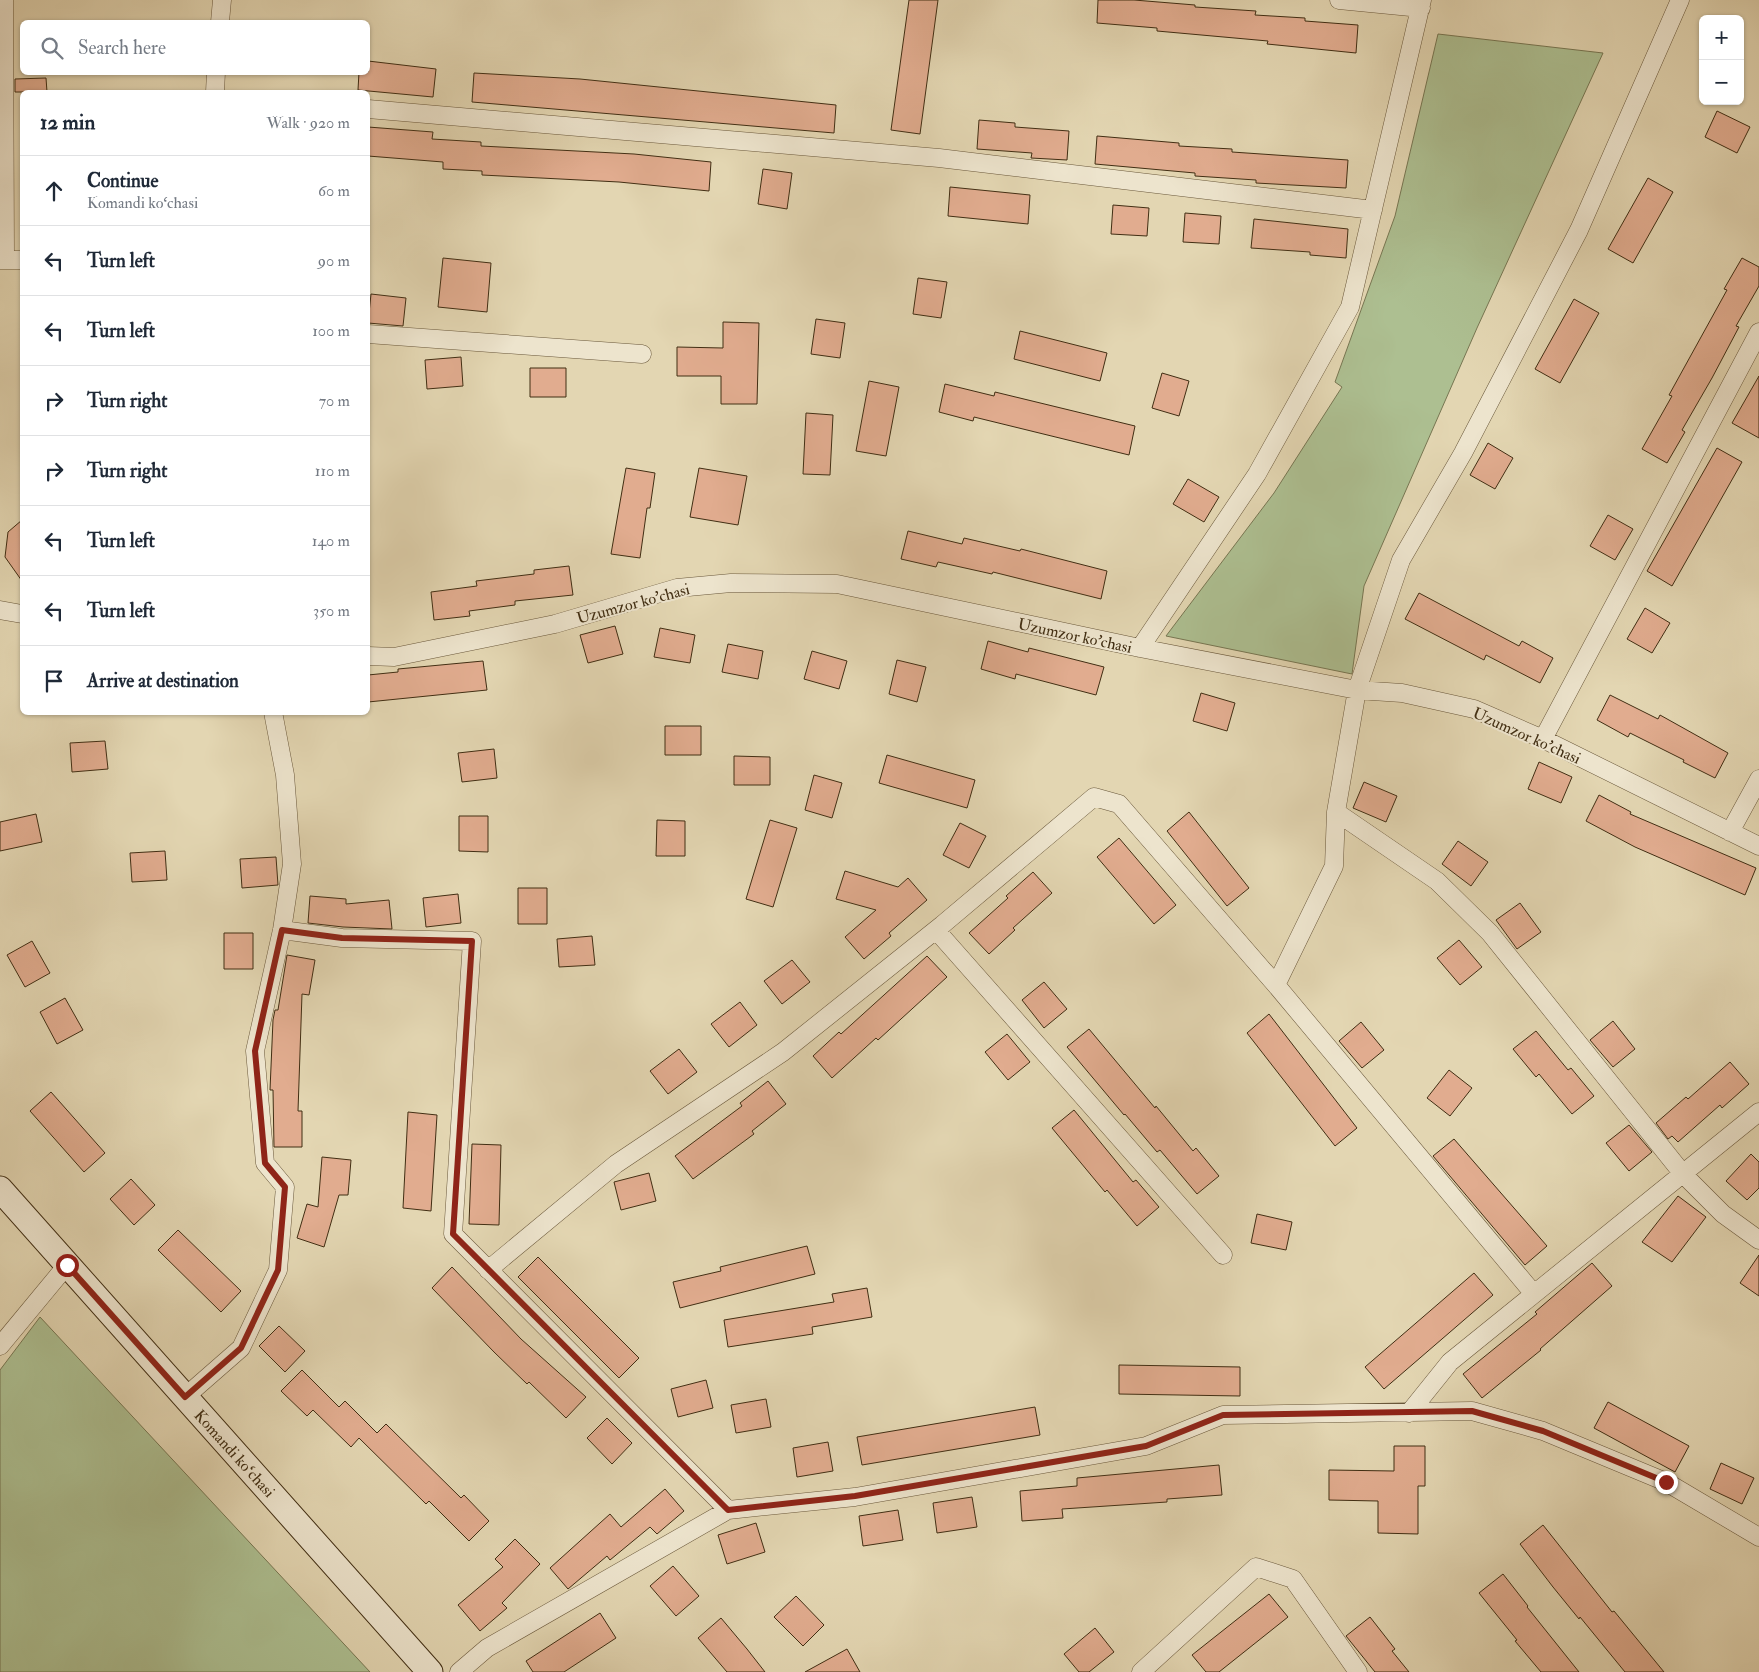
<!DOCTYPE html>
<meta charset="utf-8">
<style>
:root{--surface:#fff;--page:#f2f2f3;--text:#1f2937;--muted:#747a83;--line:#e0e1e3}
body{margin:0;font-family:"IM FELL Double Pica",serif;background:var(--page);color:var(--text)}
.controls{position:absolute;right:15px;top:15px;display:grid;overflow:hidden;border-radius:8px;box-shadow:0 1px 4px #0004}
.controls button{width:45px;height:45px;display:grid;place-items:center;padding:0;border:0;border-bottom:1px solid var(--line);background:var(--surface);color:var(--text);font:25px sans-serif}
.stop{position:absolute;width:15px;height:15px;margin:-11px;border:4px solid #8f2418;border-radius:50%;background:#fff}
.stop.end{background:#8f2418;border-color:#fff;box-shadow:0 1px 5px #0008}
.list{margin:0;padding:0;list-style:none}
h2{display:flex;justify-content:space-between;align-items:center;height:65px;margin:0;padding:0 20px;font-size:21px}
h2 small{font-size:16px;font-weight:400;color:var(--muted)}
.list li{display:grid;grid-template-columns:32px 1fr auto;gap:15px;align-items:center;box-sizing:border-box;height:70px;padding:0 20px;border-top:1px solid var(--line)}
.list b{display:block;font-size:19px;white-space:nowrap}
.list p{margin:0;font-size:16px;white-space:nowrap;color:var(--muted)}
.list em{font-size:16px;font-style:normal;color:var(--muted)}
.icon{flex:none;width:28px;height:28px;fill:none;stroke:currentColor;stroke-width:2;stroke-linecap:round;stroke-linejoin:round}
.map{position:relative;flex:none;width:1759px;height:1672px;overflow:hidden}
.search{position:absolute;background:var(--surface);box-shadow:0 1px 4px #0004;left:20px;top:20px;width:350px;height:55px;display:flex;align-items:center;gap:12px;box-sizing:border-box;padding:0 18px;border-radius:8px;color:var(--muted);font-size:19px}
.panel{position:absolute;background:var(--surface);box-shadow:0 1px 4px #0004;left:20px;top:90px;width:350px;height:625px;border-radius:8px}
.map>svg:first-child{display:block}
.green{fill:#adbf91;stroke:#777652}
.building{fill:#e1ac8f;stroke:#412e13}
.lines{fill:none;stroke-linecap:round;stroke-linejoin:round}
.street-casing{stroke:#6a583b;stroke-width:19}
.secondary-casing{stroke:#412e13;stroke-width:27}
.street{stroke:#ede4cd;stroke-width:18}
.secondary{stroke:#ede4cd;stroke-width:25}
.route{stroke:#8f2418;stroke-width:6}
.labels{text-anchor:middle;stroke-width:4;stroke-linejoin:round;paint-order:stroke}
.street-label{font-size:16px;fill:#412e13;stroke:#ede4cd}
</style>
<div class="map">
<svg width="1759" height="1672" viewBox="0 0 1759 1672">
<rect width="100%" height="100%" fill="#e3d6b2"/>
<filter id="stains"><feTurbulence type="fractalNoise" baseFrequency=".004" numOctaves="4"/><feColorMatrix values="0 0 0 0 .2 0 0 0 0 .09 0 0 0 0 .02 0 0 0 .5 -.17"/></filter>
<radialGradient id="worn" r=".72"><stop offset=".6" stop-color="#630" stop-opacity="0"/><stop offset="1" stop-color="#630" stop-opacity=".3"/></radialGradient>
<path class="green" d="M1438,34L1603,53L1477,328L1364,586L1352,674L1166,636L1274,493L1342,387L1335,382L1395,216Z
M40,1317L370,1672H0V1370Z"/>
<path class="building" d="M909,0H938L920,134L891,130Z
M1098,0H1134L1195,5V7L1256,11L1255,15L1305,18V21L1358,25L1356,53L1267,44L1268,41L1157,31V28L1097,23Z
M368,61L436,69L433,97L358,90L359,72H368Z
M474,73L580,79L836,105L834,133L472,102Z
M46,78L47,92H15V79Z
M1717,111L1750,127L1737,153L1705,137Z
M979,120L1015,123V127L1069,131L1067,160L1031,158L1032,153L977,149Z
M368,127L433,132L432,139L481,142V146L634,154L711,162L709,191L619,182L482,175V171L443,169V162L368,156Z
M1097,136L1179,143V146L1232,149V152L1348,160L1346,188L1256,183V180L1195,176V173L1095,164Z
M763,169L792,173L787,209L758,204Z
M1648,178L1673,192L1633,263L1608,249Z
M950,187L1030,195L1028,224L948,216Z
M1113,205L1149,208L1147,236L1111,234Z
M1185,213L1221,216L1219,244L1183,242Z
M1254,219L1348,229L1346,258L1310,255V252L1251,248Z
M443,258L491,263L487,312L438,307Z
M1742,258L1759,267V286L1736,326L1739,327L1712,378L1682,430L1685,432L1667,463L1642,449L1672,396L1669,395L1727,290L1724,289Z
M918,278L947,282L941,318L913,314Z
M371,294L406,298L403,326L368,323Z
M1574,299L1599,313L1560,383L1535,369Z
M816,319L845,323L840,358L811,354Z
M723,322L759,323L757,404H721V376H677V347L723,348Z
M1020,331L1107,353L1100,381L1014,359Z
M461,357L463,386L427,389L425,360Z
M530,368H566V397H530Z
M1162,373L1189,381L1179,416L1152,408Z
M1759,376V438L1732,423Z
M869,381L899,387L886,456L856,451Z
M945,384L994,396L995,392L1135,426L1129,455L974,417L973,421L939,412Z
M806,413L833,415L830,475L803,474Z
M1488,443L1513,458L1495,489L1470,475Z
M1717,448L1742,462L1672,586L1647,571Z
M626,468L655,473L650,508H647L640,558L611,554Z
M699,468L747,476L738,525L690,517Z
M1188,479L1219,497L1204,522L1173,504Z
M1608,515L1633,529L1615,560L1590,546Z
M22,520V581L5,557L8,532Z
M908,531L962,544L964,538L1020,551L1021,549L1107,571L1101,599L993,572L992,574L938,562L936,567L901,559Z
M569,566L573,595L515,601V605L469,611L470,616L434,620L431,592L477,586L476,581L534,574V570Z
M1419,593L1519,646L1522,641L1553,658L1540,683L1486,655L1484,660L1405,619Z
M1645,608L1670,623L1652,653L1627,639Z
M615,626L623,654L588,663L580,635Z
M660,628L695,635L690,663L654,657Z
M988,641L1028,652L1029,648L1104,667L1096,695L1016,674L1015,679L981,669Z
M728,644L763,651L758,679L722,672Z
M812,651L847,661L839,689L804,679Z
M897,660L926,667L917,702L889,694Z
M483,661L487,690L368,702V675L398,672V669Z
M1201,693L1235,703L1227,731L1193,721Z
M1610,695L1658,719L1660,715L1728,753L1715,778L1683,762L1684,760L1630,733L1628,737L1597,720Z
M665,726H701V755H665Z
M105,741L108,769L72,772L70,743Z
M494,749L497,778L462,782L458,753Z
M887,755L975,780L967,808L879,783Z
M734,756L770,757V785H734Z
M1539,762L1572,777L1561,803L1528,789Z
M814,775L842,783L832,818L805,810Z
M1364,782L1397,796L1386,822L1353,808Z
M1599,795L1631,812L1630,814L1756,868L1745,895L1635,847L1586,821Z
M1189,812L1249,888L1227,906L1167,831Z
M36,814L42,842L0,851V822Z
M459,816H488V852L459,851Z
M657,820L685,821V856H656Z
M770,820L797,828L773,907L746,899Z
M960,823L986,836L969,868L943,855Z
M1119,838L1176,905L1154,924L1097,857Z
M1458,841L1488,862L1471,886L1442,864Z
M165,851L167,880L132,882L130,853Z
M276,857L278,885L242,888L240,859Z
M845,871L898,887L908,878L927,900L889,933L891,936L864,959L845,937L876,910L836,899Z
M1033,872L1052,893L1013,928L1015,930L989,954L969,933L1008,898L1006,896Z
M518,888H547V924H518Z
M458,894L461,923L426,927L423,898Z
M310,896L346,899V904L389,900L392,929L343,927L308,923Z
M1520,903L1541,932L1517,949L1496,920Z
M224,933H253V969H224Z
M592,936L595,965L559,967L557,939Z
M1459,940L1482,967L1460,985L1437,958Z
M32,941L50,973L25,987L7,955Z
M287,955L315,960L309,995L302,994L298,1111H302V1147H274L273,1090H270L273,1020L275,1010H278Z
M927,956L947,977L878,1040L876,1038L832,1078L813,1056L839,1032L841,1034Z
M792,960L810,982L782,1004L764,981Z
M1044,982L1067,1009L1044,1028L1022,1000Z
M65,998L83,1030L57,1044L40,1012Z
M740,1002L757,1025L729,1047L711,1024Z
M1269,1014L1357,1128L1335,1146L1247,1033Z
M1613,1021L1635,1049L1613,1067L1590,1040Z
M1361,1022L1384,1050L1362,1068L1339,1041Z
M1089,1029L1155,1108L1156,1106L1193,1151L1196,1148L1219,1176L1197,1194L1160,1150L1157,1152L1125,1114L1124,1115L1067,1047Z
M1536,1031L1568,1070L1571,1068L1594,1096L1572,1114L1539,1074L1536,1077L1513,1049Z
M1007,1034L1030,1062L1008,1080L985,1052Z
M679,1049L697,1072L668,1094L650,1071Z
M1730,1062L1749,1084L1722,1108L1720,1105L1678,1142L1672,1136L1668,1139L1656,1123L1686,1097L1688,1099Z
M1449,1070L1472,1088L1450,1116L1427,1098Z
M768,1081L786,1104L752,1131L754,1134L693,1179L675,1156L742,1106L740,1103Z
M51,1092L105,1153L84,1172L30,1111Z
M1074,1110L1133,1182L1136,1180L1159,1207L1137,1226L1107,1190L1105,1192L1052,1128Z
M408,1112L437,1115L431,1211L403,1208Z
M1629,1125L1652,1152L1629,1171L1606,1143Z
M1454,1139L1547,1246L1525,1265L1433,1156Z
M472,1144L501,1145L499,1225L469,1224Z
M1751,1154L1759,1162V1188L1747,1200L1726,1181Z
M322,1157L351,1160L348,1195H339L324,1247L297,1238L307,1204L318,1207Z
M649,1173L656,1201L621,1210L614,1182Z
M131,1179L155,1205L134,1225L110,1199Z
M1678,1196L1706,1217L1672,1262L1642,1242Z
M1257,1214L1292,1222L1286,1250L1251,1243Z
M178,1230L241,1291L221,1312L158,1250Z
M807,1246L815,1274L680,1308L673,1282L721,1271L720,1267Z
M1759,1255V1296L1740,1283Z
M538,1257L639,1358L619,1378L518,1277Z
M1592,1263L1612,1286L1540,1349L1541,1350L1482,1398L1463,1374L1537,1314L1535,1312Z
M452,1267L521,1339L586,1397L566,1418L529,1382L527,1384L494,1352L432,1288Z
M1474,1273L1493,1295L1384,1389L1365,1367Z
M867,1288L872,1317L812,1327L813,1334L728,1347L724,1320L834,1302L832,1294Z
M279,1326L305,1351L285,1372L259,1346Z
M1119,1365L1240,1367V1396L1119,1394Z
M302,1370L339,1407L345,1401L377,1433L386,1424L461,1498L464,1495L489,1521L469,1541L429,1501L426,1504L359,1438L351,1447L313,1410L307,1416L281,1391Z
M706,1380L713,1408L678,1417L671,1389Z
M766,1399L771,1427L736,1433L731,1405Z
M1608,1402L1689,1446L1675,1472L1594,1428Z
M1035,1407L1040,1435L862,1465L857,1437Z
M607,1418L632,1443L612,1464L587,1438Z
M828,1442L833,1471L797,1477L793,1448Z
M1394,1446H1425V1486H1418V1534L1378,1533V1501L1329,1500V1470L1394,1471Z
M1721,1463L1754,1478L1742,1504L1710,1489Z
M1219,1465L1222,1495L1167,1499V1502L1062,1509L1063,1518L1022,1521L1020,1491L1077,1486V1478Z
M665,1489L684,1511L657,1534L650,1527L610,1560L607,1556L568,1589L550,1568L610,1514L621,1527Z
M972,1497L977,1527L937,1533L933,1503Z
M898,1510L903,1540L863,1546L859,1516Z
M756,1523L765,1552L727,1564L718,1535Z
M1543,1525L1612,1612L1614,1611L1664,1672H1625L1580,1617L1579,1619L1553,1587L1520,1544Z
M515,1539L540,1564L502,1603L507,1608L480,1631L458,1605L503,1567L495,1559Z
M673,1566L699,1596L676,1616L650,1586Z
M1503,1574L1528,1606L1527,1607L1579,1672H1541L1515,1641L1517,1640L1479,1593Z
M1269,1594L1288,1617L1219,1672H1206L1192,1655Z
M796,1596L824,1625L803,1646L774,1617Z
M600,1613L616,1638L564,1672H533L526,1661Z
M1370,1617L1395,1649L1392,1651L1409,1672H1375L1346,1636Z
M721,1618L747,1649L765,1672H727L698,1638Z
M1095,1628L1114,1652L1089,1672H1079L1064,1654Z
M847,1649L860,1672H805Z"/>
<g class="lines">
<g class="street-casing">
<path id="street" d="M4,0L5,260
M1339,0L1421,8
M220,22L222,0
M215,92L216,72
M368,109L939,158L1373,210
M0,260H22
M368,334L642,354
M0,610L22,614
M1140,648L1257,474L1350,307L1422,0
M368,656L394,657L555,624L677,588L731,583L837,584L1140,648L1357,690L1402,693L1474,709L1543,739L1759,846
M1543,739L1759,332
M1336,812L1437,881L1490,933L1683,1174L1723,1214L1759,1240
M1730,832L1759,779
M282,930L342,938L472,941L453,1234L728,1510
M936,930L1223,1255
M1276,985L1334,866L1336,812L1357,690L1401,560L1463,453L1579,230L1680,0
M488,1270L616,1164L783,1052L942,925L1094,797L1119,804L1276,985L1534,1294
M0,1346L67,1265
M185,1397L241,1348L278,1270L285,1187L265,1163L255,1051L282,930L292,864L285,775L273,712
M1409,1413L1450,1362L1759,1112
M459,1672L487,1648L728,1510L855,1497L1146,1446L1223,1415L1472,1411L1543,1431L1666,1482L1759,1537
M1141,1672L1256,1567L1293,1579L1358,1672"/>
</g>
<g class="secondary-casing">
<path id="secondary" d="M0,1189L430,1672"/>
</g>
<use href="#street" class="street"/>
<use href="#secondary" class="secondary"/>
</g>
<g class="lines">
<path class="route" d="M67,1265L185,1397L241,1348L278,1270L285,1187L265,1163L255,1051L282,930L342,938L472,941L453,1234L728,1510L855,1496L1146,1446L1223,1415L1472,1411L1543,1431L1666,1482"/>
</g>
<g class="labels">
<g class="street-label">
<text transform="translate(633 603) rotate(-15)" y="6">Uzumzor ko'chasi</text>
<text transform="translate(1075 635) rotate(12)" y="6">Uzumzor ko'chasi</text>
<text transform="translate(1527 735) rotate(24)" y="6">Uzumzor ko'chasi</text>
<text transform="translate(235 1453) rotate(48)" y="6">Komandi ko‘chasi</text>
</g>
</g>
<rect width="100%" height="100%" filter="url(#stains)"/>
<rect width="100%" height="100%" fill="url(#worn)"/>
</svg>
<div class="controls">
<button>+</button>
<button>−</button>
</div>
<div class="stop" style="left:67px;top:1265px"></div>
<div class="stop end" style="left:1666px;top:1482px"></div>
<div class="search"><svg class="icon" aria-label="search" viewBox="0 0 24 24"><circle cx="10" cy="10" r="6"/><path d="M15 15l6 6"/></svg>Search here</div>
<section class="panel">
<h2>12 min<small>Walk · 920 m</small></h2>
<ul class="list">
<li><svg class="icon" aria-label="ahead" viewBox="0 0 24 24"><path d="M12 20V5M6 11l6-6 6 6"/></svg><div><b>Continue</b><p>Komandi ko‘chasi</p></div><em>60 m</em></li>
<li><svg class="icon" aria-label="left" viewBox="0 0 24 24"><path d="M17 20v-9H6M10 6l-5 5 5 5"/></svg><div><b>Turn left</b></div><em>90 m</em></li>
<li><svg class="icon" aria-label="left" viewBox="0 0 24 24"><path d="M17 20v-9H6M10 6l-5 5 5 5"/></svg><div><b>Turn left</b></div><em>100 m</em></li>
<li><svg class="icon" aria-label="right" viewBox="0 0 24 24"><path d="M7 20v-9h11M14 6l5 5-5 5"/></svg><div><b>Turn right</b></div><em>70 m</em></li>
<li><svg class="icon" aria-label="right" viewBox="0 0 24 24"><path d="M7 20v-9h11M14 6l5 5-5 5"/></svg><div><b>Turn right</b></div><em>110 m</em></li>
<li><svg class="icon" aria-label="left" viewBox="0 0 24 24"><path d="M17 20v-9H6M10 6l-5 5 5 5"/></svg><div><b>Turn left</b></div><em>140 m</em></li>
<li><svg class="icon" aria-label="left" viewBox="0 0 24 24"><path d="M17 20v-9H6M10 6l-5 5 5 5"/></svg><div><b>Turn left</b></div><em>350 m</em></li>
<li><svg class="icon" aria-label="arrive" viewBox="0 0 24 24"><path d="M6 21V4h12l-3 4 3 4H6"/></svg><div><b>Arrive at destination</b></div></li>
</ul>
</section>
</div>
